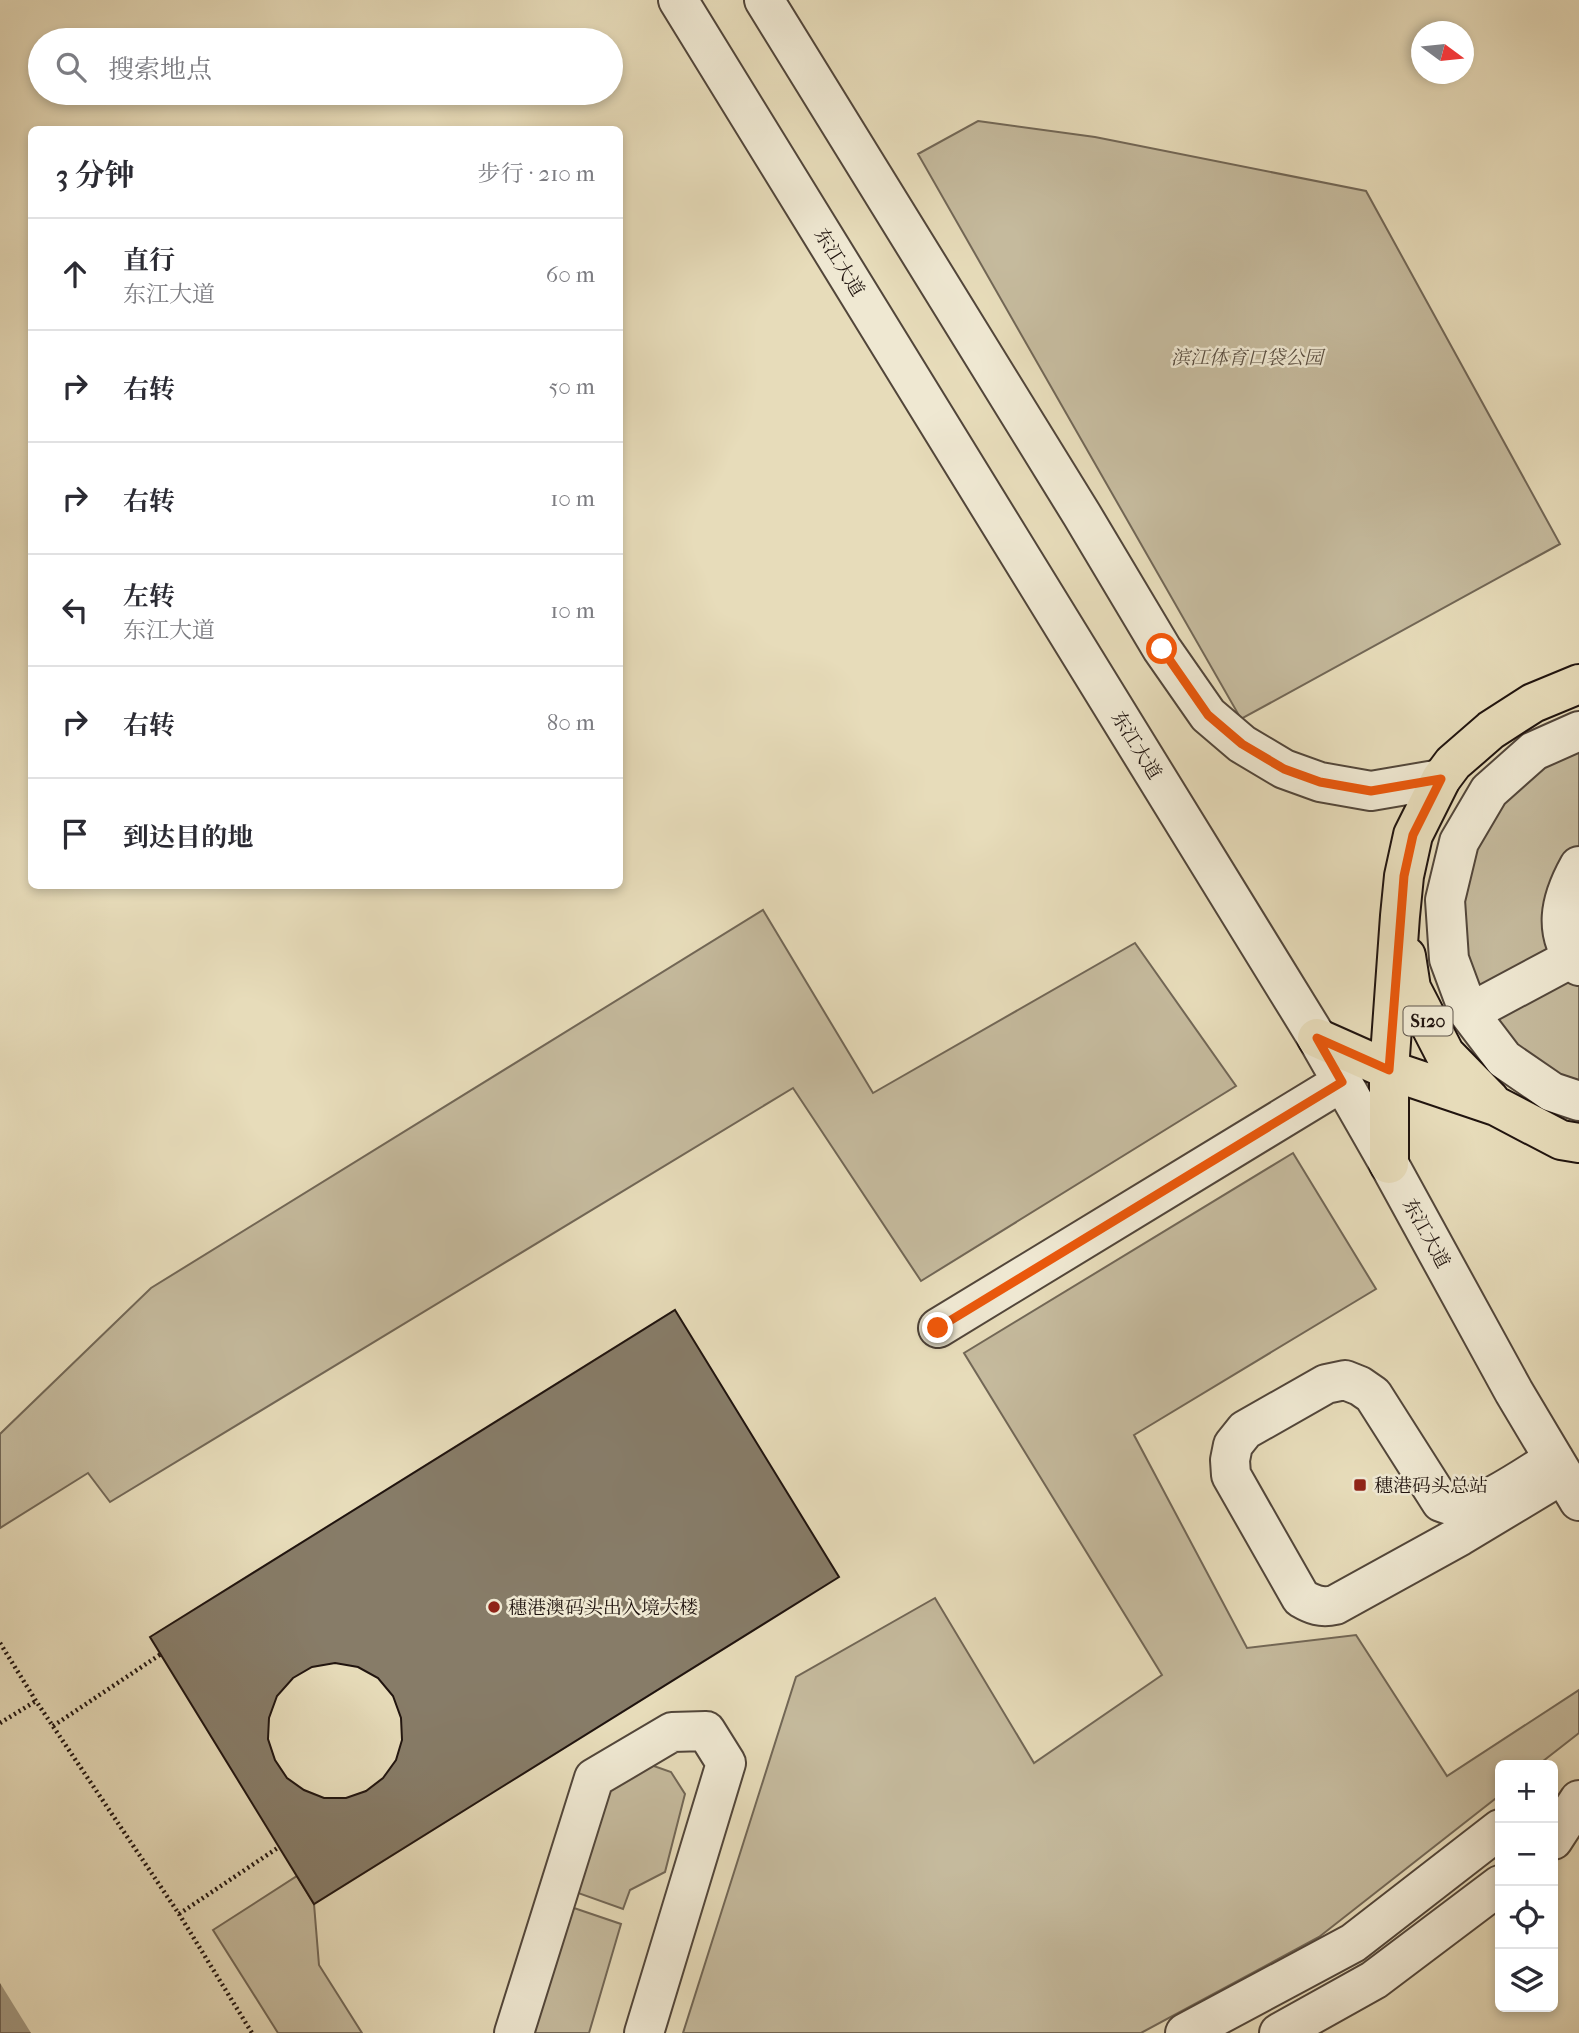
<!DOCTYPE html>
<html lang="zh">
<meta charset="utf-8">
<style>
:root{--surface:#fff;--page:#f2f2f3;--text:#2b2b33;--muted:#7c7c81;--line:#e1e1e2}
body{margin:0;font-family:"IM FELL French Canon","Noto Serif SC",serif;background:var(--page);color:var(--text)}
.controls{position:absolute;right:21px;bottom:21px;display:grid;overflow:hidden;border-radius:10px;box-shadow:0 4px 10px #0003}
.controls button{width:63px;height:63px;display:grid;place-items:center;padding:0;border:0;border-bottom:2px solid var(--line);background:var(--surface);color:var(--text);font:35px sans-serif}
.compass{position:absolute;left:1411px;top:21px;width:63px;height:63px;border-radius:50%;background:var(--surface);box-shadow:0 4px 10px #0003;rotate:105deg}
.stop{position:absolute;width:21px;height:21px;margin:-16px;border:5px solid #ea580c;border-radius:50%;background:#fff}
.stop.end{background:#ea580c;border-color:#fff;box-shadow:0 2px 7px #0008}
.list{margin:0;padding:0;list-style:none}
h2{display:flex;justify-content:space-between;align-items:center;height:91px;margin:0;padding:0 28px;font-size:30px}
h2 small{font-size:23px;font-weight:400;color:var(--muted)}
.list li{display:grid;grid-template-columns:46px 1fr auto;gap:21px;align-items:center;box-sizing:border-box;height:112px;padding:0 28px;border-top:2px solid var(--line)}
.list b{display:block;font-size:26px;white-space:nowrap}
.list p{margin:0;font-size:23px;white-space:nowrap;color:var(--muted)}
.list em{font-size:23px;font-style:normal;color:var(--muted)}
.icon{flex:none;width:38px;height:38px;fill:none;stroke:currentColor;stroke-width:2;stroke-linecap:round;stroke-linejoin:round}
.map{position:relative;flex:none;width:1579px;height:2033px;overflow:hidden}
.search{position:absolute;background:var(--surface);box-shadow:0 4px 10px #0003;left:28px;top:28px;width:595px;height:77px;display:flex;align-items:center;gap:18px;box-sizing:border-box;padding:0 24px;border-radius:38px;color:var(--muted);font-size:26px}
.panel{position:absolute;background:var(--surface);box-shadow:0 4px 10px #0003;left:28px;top:126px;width:595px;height:763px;border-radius:10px}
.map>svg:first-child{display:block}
.green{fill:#c5ba9d;stroke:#726756;stroke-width:2}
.water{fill:#a39880;stroke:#6f6353;stroke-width:2}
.pier{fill:#e7dcba}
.building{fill:#877c68;stroke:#20140f;stroke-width:2;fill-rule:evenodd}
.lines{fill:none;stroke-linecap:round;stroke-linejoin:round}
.minor-casing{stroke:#52463a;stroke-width:42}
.major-casing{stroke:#20140f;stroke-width:42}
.path{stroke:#20140f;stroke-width:4.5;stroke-dasharray:2 3.5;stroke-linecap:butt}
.minor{stroke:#efe8d2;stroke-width:38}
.major{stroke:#e7dcba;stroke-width:38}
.route{stroke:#ea580c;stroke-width:9}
.poi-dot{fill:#8f2418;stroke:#efe8d2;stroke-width:2.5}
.labels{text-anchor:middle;stroke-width:5;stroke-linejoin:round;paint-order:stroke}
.shield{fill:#efe8d2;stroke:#5e544a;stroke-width:2}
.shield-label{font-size:18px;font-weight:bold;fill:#20140f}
.street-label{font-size:19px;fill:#20140f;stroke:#efe8d2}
.park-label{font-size:19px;font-style:italic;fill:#5a4e41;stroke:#efe8d2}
.poi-label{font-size:19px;fill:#20140f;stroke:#efe8d2;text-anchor:start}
</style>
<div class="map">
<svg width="1579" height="2033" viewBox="0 0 1579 2033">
<rect width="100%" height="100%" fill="#e7dcba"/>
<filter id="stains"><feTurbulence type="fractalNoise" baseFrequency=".00286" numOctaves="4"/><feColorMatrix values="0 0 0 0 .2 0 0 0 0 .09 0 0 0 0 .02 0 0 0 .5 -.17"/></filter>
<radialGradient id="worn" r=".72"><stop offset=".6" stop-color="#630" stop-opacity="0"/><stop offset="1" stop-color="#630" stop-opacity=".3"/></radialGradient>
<path class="green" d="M978,121L1095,137L1366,191L1560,544L1241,719L918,154Z
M1579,743V853L1560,953L1476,998L1458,935L1467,858L1506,791Z
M763,910L873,1093L1135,943L1236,1086L921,1281L793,1088L110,1502L88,1473L0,1528V1434L151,1288Z
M1569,969L1579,979V1090L1548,1076L1484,1013Z
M1293,1153L1376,1289L1134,1435L1247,1648L1356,1635L1447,1776L1579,1690V1733L1538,1765H1500V1795L1319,1937L1141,2033H683L796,1677L935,1598L1034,1763L1162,1675L964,1353Z
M651,1765L671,1772L685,1794L665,1872L630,1890L623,1909L578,1893L609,1792L630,1773Z
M297,1876L314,1904L319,1965L362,2033H278L213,1930Z
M571,1907L621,1924L589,2033H531Z"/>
<path class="water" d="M0,1975L35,2033H0Z"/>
<path class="pier" d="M0,1971L3,1973L38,2033H31L0,1983Z"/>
<path class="building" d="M675,1310L839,1577L314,1904L150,1637ZM335,1663L358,1667L378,1678L393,1696L401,1718L402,1740L396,1760L383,1778L366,1791L346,1798H324L304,1790L287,1778L275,1760L268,1739L269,1718L277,1696L293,1678L312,1667Z"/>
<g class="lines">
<g class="minor-casing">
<path id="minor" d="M678,0L1317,1038L1389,1164L1514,1392L1579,1501
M764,0L1082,515L1162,649L1208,715L1242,744L1284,769L1320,782L1371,791L1441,779
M1579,731L1534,751L1489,791L1459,842L1445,900L1449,959L1469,1013L1504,1059L1552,1092L1579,1101
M1579,866C1560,900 1552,933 1579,966
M1469,1013L1572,958
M938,1328L1342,1082
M1554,1459C1532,1472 1490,1502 1467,1507C1458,1509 1449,1505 1441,1502L1373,1395L1360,1386L1345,1380L1326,1384L1245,1430L1233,1445L1230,1460L1231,1475L1301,1598C1313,1605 1321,1608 1335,1605L1460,1536L1563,1474
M1553,1840L1579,1800
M514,2033L594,1778L672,1732L706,1731L726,1763L644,2033
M1185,2033L1353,1943L1500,1829
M1279,2033L1374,1980L1500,1885"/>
</g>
<g class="major-casing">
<path id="major" d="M1406,956L1411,988L1445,1054L1490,1100
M1317,1038L1389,1070L1496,1106L1561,1140L1579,1143
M1389,1164V1070L1400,916L1404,876L1413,835L1441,779L1453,763L1491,730L1533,703L1579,684"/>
</g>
<path class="path" d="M0,1643L36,1701L179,1914L252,2033
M0,1723L36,1701
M53,1726L161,1654
M179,1914L279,1847"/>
<use href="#minor" class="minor"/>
<use href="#major" class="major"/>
</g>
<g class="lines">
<path class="route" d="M938,1328L1342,1082L1317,1038L1389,1070L1404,876L1413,835L1441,779L1371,791L1320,782L1284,769L1242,744L1208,715L1162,649"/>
</g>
<g class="poi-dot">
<rect x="1353" y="1478" width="14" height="14" rx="3.5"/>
<circle cx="494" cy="1607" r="7"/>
</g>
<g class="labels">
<rect class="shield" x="1403.5" y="1006.5" width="49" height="29" rx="5"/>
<g class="shield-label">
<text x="1428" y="1027">S120</text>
</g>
<g class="street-label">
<text transform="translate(840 262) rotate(58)" y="7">东江大道</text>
<text transform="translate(1137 745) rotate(58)" y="7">东江大道</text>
<text transform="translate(1427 1233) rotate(61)" y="7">东江大道</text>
</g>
<g class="park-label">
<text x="1247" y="364">滨江体育口袋公园</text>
</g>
<g class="poi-label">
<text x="1374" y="1492">穗港码头总站</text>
<text x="508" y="1614">穗港澳码头出入境大楼</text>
</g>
</g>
<rect width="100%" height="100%" filter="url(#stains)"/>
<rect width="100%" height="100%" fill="url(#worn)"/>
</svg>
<div class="controls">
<button>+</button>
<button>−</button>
<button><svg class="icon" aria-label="locate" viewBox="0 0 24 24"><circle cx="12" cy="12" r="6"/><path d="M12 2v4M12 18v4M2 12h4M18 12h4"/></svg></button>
<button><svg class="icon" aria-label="layers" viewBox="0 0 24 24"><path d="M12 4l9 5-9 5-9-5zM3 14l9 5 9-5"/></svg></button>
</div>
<svg class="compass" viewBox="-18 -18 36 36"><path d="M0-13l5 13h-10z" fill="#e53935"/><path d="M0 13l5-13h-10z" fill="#7c7c81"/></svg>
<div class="stop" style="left:1162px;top:649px"></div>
<div class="stop end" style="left:938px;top:1328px"></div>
<div class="search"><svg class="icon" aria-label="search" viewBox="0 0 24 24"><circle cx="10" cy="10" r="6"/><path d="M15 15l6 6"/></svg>搜索地点</div>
<section class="panel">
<h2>3 分钟<small>步行 · 210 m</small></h2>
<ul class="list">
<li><svg class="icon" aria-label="ahead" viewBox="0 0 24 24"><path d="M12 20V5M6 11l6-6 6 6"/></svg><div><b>直行</b><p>东江大道</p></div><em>60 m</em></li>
<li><svg class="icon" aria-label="right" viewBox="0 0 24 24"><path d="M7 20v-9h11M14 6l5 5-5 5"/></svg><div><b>右转</b></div><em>50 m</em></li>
<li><svg class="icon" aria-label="right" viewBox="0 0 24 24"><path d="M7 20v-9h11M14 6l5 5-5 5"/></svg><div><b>右转</b></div><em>10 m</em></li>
<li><svg class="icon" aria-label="left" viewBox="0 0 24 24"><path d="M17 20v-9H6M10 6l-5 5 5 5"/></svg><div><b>左转</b><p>东江大道</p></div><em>10 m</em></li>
<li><svg class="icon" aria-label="right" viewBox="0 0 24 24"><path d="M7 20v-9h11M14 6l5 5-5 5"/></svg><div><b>右转</b></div><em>80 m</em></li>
<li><svg class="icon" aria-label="arrive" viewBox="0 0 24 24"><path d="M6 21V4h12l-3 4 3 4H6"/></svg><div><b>到达目的地</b></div></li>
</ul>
</section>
</div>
